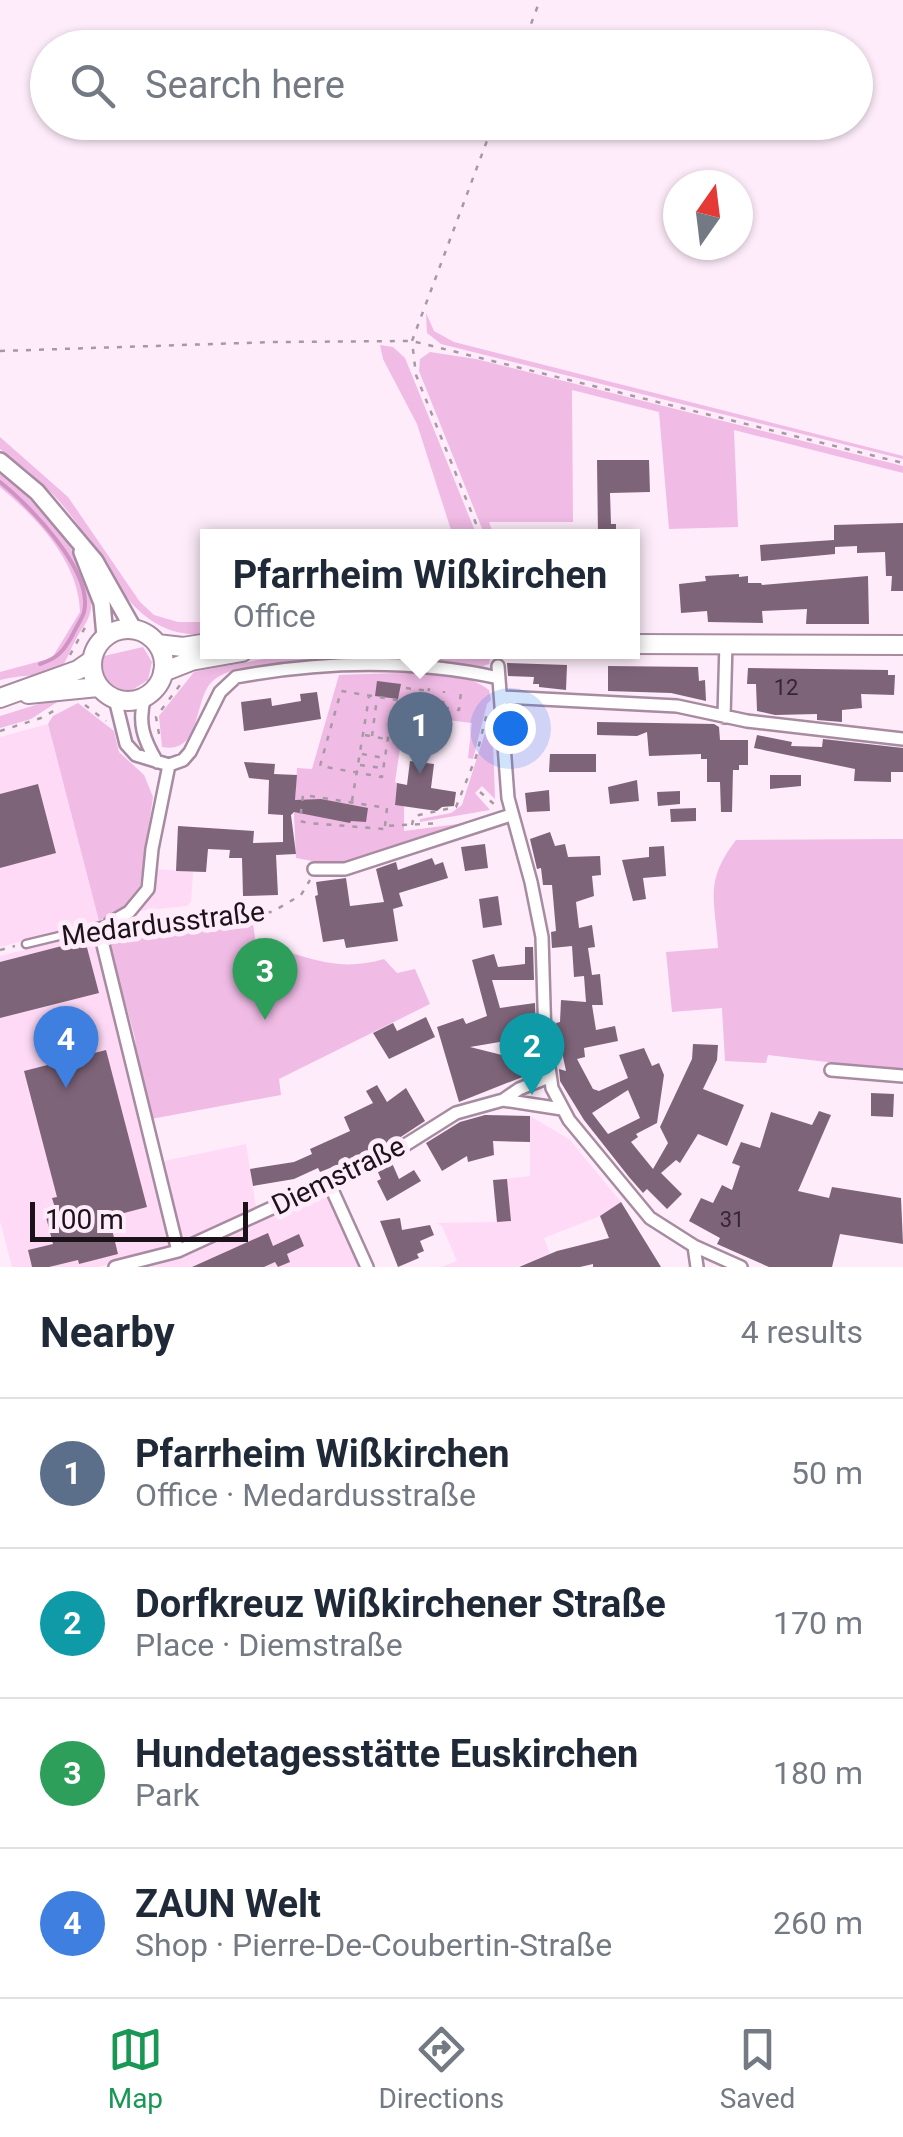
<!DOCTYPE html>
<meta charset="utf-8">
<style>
:root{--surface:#fff;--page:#f6f6f7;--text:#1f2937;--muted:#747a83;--line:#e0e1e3;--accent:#199755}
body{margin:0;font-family:Roboto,sans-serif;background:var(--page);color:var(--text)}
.compass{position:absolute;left:663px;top:170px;width:90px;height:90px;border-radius:50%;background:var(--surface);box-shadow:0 2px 8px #0004;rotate:14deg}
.scale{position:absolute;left:30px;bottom:25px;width:218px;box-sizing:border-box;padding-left:10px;border:5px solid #1c121a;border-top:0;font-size:28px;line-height:35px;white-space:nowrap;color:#1c121a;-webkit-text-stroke:8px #feecfa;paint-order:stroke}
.you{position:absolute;left:510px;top:728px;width:35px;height:35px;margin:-25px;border:8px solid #fff;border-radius:50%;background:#1a73e8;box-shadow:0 0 0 15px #1a73e833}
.badge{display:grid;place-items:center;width:65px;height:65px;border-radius:50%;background:var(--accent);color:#fff;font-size:32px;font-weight:700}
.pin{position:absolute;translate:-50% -82px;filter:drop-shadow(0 2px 5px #0008)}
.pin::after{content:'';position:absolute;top:52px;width:35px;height:30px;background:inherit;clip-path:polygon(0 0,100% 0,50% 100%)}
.popup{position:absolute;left:200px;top:529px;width:440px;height:130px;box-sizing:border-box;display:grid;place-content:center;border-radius:0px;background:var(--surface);filter:drop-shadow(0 2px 8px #0005);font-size:32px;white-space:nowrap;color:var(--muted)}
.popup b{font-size:38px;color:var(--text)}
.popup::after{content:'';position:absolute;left:50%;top:100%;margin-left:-20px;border:20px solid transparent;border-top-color:var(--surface)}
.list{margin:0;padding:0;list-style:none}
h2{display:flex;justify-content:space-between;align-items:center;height:130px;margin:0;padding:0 40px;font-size:42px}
h2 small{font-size:32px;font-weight:400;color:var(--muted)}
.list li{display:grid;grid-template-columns:65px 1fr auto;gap:30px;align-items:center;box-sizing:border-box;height:150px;padding:0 40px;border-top:2px solid var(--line)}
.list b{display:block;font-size:38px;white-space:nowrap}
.list p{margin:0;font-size:32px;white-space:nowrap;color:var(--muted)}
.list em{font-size:32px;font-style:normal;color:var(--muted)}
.icon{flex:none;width:55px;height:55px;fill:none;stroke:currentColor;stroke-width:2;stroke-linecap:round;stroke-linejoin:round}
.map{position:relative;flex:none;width:903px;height:1267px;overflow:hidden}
.search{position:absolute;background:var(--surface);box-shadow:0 2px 8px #0004;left:30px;right:30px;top:30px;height:110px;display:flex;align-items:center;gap:25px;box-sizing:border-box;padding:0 35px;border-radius:55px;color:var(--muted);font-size:38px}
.sheet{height:730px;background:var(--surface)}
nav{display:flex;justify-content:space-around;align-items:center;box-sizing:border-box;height:140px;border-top:2px solid var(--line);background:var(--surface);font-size:28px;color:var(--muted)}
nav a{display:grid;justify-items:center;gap:5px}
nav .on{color:var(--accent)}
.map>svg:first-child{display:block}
.built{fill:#fedaf6}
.green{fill:#f0bbe5}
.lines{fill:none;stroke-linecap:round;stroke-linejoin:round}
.stream{stroke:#ce93c3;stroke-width:4}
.building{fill:#7e6479;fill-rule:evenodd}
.service-casing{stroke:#a78ba1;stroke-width:11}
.minor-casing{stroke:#a78ba1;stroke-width:16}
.secondary-casing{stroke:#a78ba1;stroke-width:20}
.primary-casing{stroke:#a78ba1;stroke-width:22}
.path{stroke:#a799a4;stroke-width:2.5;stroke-dasharray:5 8;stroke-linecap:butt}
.service{stroke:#fff;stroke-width:6}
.minor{stroke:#fff;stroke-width:11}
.secondary{stroke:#fff;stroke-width:15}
.primary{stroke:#fff;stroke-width:18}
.labels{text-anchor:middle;stroke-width:10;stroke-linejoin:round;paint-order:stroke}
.number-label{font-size:22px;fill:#342632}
.street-label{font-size:28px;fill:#1c121a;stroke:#feecfa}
</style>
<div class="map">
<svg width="903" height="1267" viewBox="0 0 903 1267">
<rect width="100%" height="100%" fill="#feecfa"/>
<path class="built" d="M48,724L99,921L0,947V737Z
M156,869L193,872L191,902L187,906L139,911L152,892Z
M84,935L95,941L174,1248L99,1267H12L0,1221V956Z
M530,1116L569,1139L621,1202L600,1216L544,1238L550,1254L516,1267H441L457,1261L442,1226L437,1223L497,1222L493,1180L530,1176Z
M246,1144L256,1208L189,1239L180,1235L164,1161Z
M329,1191L364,1267H135L192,1252Z"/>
<path class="green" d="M426,313L434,331L454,342L903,456V459L441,344L427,333Z
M380,345L393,347L405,358L477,536H453L417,424L383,359Z
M430,352L476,359L903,466V473L734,430L738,527L669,529L659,412L572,390L573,522H489L494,536H485L419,371L420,359Z
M0,437L68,497L140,602L154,615L178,622H207V634C132,641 108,563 69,513C50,488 24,468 0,449Z
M0,473C32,497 103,569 90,613C88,622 79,632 75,641C71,647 66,664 60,668C49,676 17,675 0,680V672L52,658L80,612C79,562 37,518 0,487Z
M143,647L152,662L148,680L132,690C111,691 99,676 104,656Z
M335,652L491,653L489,664L481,667L399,658L343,661L342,657L236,669C226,673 216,676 209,685C194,706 200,754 162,747L159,716L194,672L264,659Z
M397,673C426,673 465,671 489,690L491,700L487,704L473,759L468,758L472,723L405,715L395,782L397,783L395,804L404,806V831L466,823L334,865L296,858L294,815L297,768L312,769L339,675Z
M68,695L31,719L0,728V716Z
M78,703L114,731L119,752L144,775L153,797L139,892L129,906L99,921L48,724L53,716Z
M492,711L495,799L482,786L475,793L490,810L420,822V819L451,813L462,805Z
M903,839V1071L768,1055L766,1063L725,1061L722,1008L672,1012L666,952L718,948C715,899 704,882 736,840Z
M252,919L256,943C303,954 334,974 384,959L397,973L415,969L430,1004L279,1079L281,1095L151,1119L137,1063L135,1038L111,951V934L116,928Z"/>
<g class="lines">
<path class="stream" d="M0,482C29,505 94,571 84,612C82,619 76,627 73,634C64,651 58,658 40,664"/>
</g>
<path class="building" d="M597,460H649L650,492L610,493L611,524H616V536H598Z
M903,523V591H891L892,576H886L885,552L857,553V546L835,547V554L761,561L760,545L834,540V525Z
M739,574V577L748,576V583H761L762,585L868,576L869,624H806L807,609L762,611L763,623L708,622L707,611L681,613L679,584L706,581L705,576Z
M507,663L567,665L566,690L539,687V684H533L534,677L508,676Z
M608,666L698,667L699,681L705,680L706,701L671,693L608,691Z
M748,668L888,670V675H895L894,695L861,694L862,708L842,710V722L817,720V714L775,715L757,711L756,684H747Z
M377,681L401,684L398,699L375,696Z
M317,692L321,719L244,731L241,702L271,698L272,706L301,701L300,694Z
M597,722L714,724L719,727L720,740H748V765H739V770H733L732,812H721L720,782H707V759H701V754L649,756L647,732L637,736L597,735Z
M757,735L792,742L791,746L822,747L823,739L903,748V772H891V782L854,781L855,769L754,748Z
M550,754H596V772H549Z
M410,761L434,764L431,788L456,792L454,806L442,807L437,811L395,805L397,783L407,785Z
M244,762L275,764L274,774L297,775L295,800L321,799L368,808L366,822L351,821L350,823L294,812L291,815L296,854L276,855L278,895L243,896L242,858H229L230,850L208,849L206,872L176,871L178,826L254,831L253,843L283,842V815L268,814L269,780L249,778Z
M770,775H801V786L770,789Z
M637,780L639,801L610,804L608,787Z
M38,784L56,853L0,868V794Z
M549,790L550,811L527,812L525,793Z
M680,791V804L658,806L657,792Z
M696,808V821L671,822L670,809Z
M550,832L555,846L565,844L568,857L600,856L601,875L592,876L594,896L576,902L579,928L592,925L595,947L588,948L592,975L600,974L603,1005H592L596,1030L615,1026L618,1041L584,1048L585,1057L577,1059L593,1089L599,1091L628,1078L619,1055L644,1048L652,1066L659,1063L664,1075L657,1123L636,1134L638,1137L631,1142L653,1169L668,1143L660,1127L692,1059L693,1044L718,1045L717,1060L703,1089L744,1105L727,1146L698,1134L680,1163L676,1160L661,1173L682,1194L667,1209L647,1189L643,1193L629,1177L584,1120L560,1081L559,1069L566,1071L556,1023L560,1022L561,1000L586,1002L584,976L574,977L572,946L552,948L551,932L556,931L552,885H543L541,868L537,869L530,839ZM628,1090L640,1118L608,1134L592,1113Z
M485,844L488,868L465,871L461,847Z
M664,846L666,876L643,878L646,899L633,901L622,860L649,857V847Z
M432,858L435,865L443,862L448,878L399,893L403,906L393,909L398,941L346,948L344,939L323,942L315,896L318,895L316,882L346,878L350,906L384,902L376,869L396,862L398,870Z
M498,896L502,925L483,928L479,899Z
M85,940L99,993L0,1018V962Z
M525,947H533L534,980H492L500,1008L535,1003L536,1036L470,1047L506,1056L512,1069L532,1063L539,1064L540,1070L459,1102L437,1027L463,1018L466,1024L487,1016L472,960L494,954L498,967L525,964Z
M426,1017L435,1037L389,1059L373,1033L393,1023L397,1031Z
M106,1050L147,1207L109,1217L118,1254L79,1264L78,1260L49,1267H32L28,1250L53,1244L45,1213L56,1211L52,1198L57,1197L24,1071Z
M377,1085L387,1102L406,1088L425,1121L390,1144L320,1172L318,1168L294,1179L253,1186L250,1169L294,1162L312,1154L310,1149L350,1131L344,1117L373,1103L366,1091Z
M871,1093L894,1094L893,1117L871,1116Z
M819,1111L831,1115L798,1191L829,1198L832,1187L901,1198L903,1244L840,1234L832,1267H769L717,1244L720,1238L689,1221L701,1198L713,1203L722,1185L732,1190L740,1166L732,1163L741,1142L760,1148L771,1112L812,1125Z
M485,1115L530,1116V1142L493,1141L494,1155L468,1162L467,1156L442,1171L426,1143L460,1122Z
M392,1163L399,1179L414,1170L421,1181L387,1201L377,1181L381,1179L377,1170Z
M507,1179L511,1221L497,1222L493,1180Z
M621,1202L661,1267H593V1264L580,1267H519L557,1251L609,1238L600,1216Z
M400,1218L402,1230L430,1225L434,1235L420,1241L424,1251L417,1254L419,1258L398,1267L380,1221Z
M268,1233L273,1246L299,1234L304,1246L287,1254L290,1262L278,1267L275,1262L264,1267H192Z"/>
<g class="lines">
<g class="service-casing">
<path id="service" d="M26,944L109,924"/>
</g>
<g class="minor-casing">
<path id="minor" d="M498,666L508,798L531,882L542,937L545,1039L552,1088L569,1120L650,1218L694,1246L741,1267
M145,697C137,723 144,740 157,762
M501,697L677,706L747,721L903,739
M115,699L126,744L136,755L169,765L183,760L190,752L220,692L236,677C323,661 413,659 499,678
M724,717L726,642
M169,765L152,849L148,889L129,912L110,923L103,945L178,1251
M314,869H345L511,815
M831,1070L903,1076
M503,1100L562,1109
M329,1183L367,1267
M694,1246L697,1267
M115,1267L178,1251L394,1152L456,1113L503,1100L519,1089L549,1077"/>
</g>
<g class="secondary-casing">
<path id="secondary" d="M0,461L37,492L95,561L134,630
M82,552L102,603L105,636"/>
</g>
<g class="primary-casing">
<path id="primary" d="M92 665a36 36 0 1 1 72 0a36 36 0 1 1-72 0Z
M157,644L183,647L208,643
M632,644L903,645
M163,672L191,661L242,652
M28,694L98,687
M0,698L78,670L91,661"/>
</g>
<path class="path" d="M522,48L540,0
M0,351L274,342L412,341L903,463
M481,536L416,375L412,341L494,122
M563,652L621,658
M70,655L88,622
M259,656L307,652
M510,656H518L519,652
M406,688L429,691
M427,704L429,688
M85,705L106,721
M443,706L444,691
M392,711L382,777L320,766L341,691L459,710L461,692
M0,731L41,718L59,708
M159,734L156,717L180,685
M365,735L386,739
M372,736L377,698
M362,754L384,758
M360,765L382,768
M480,792L494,804
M352,801L369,697
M412,825L414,816L456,807L476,757L487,713
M385,826L387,808L303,795L300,821L308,823L384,829L385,826L441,823
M137,921L272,912L301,895L310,880
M0,950L15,946"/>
<use href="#service" class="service"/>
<use href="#minor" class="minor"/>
<use href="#secondary" class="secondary"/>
<use href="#primary" class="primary"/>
</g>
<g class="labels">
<g class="number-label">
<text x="786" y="695">12</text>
<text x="732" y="1227">31</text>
</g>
<g class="street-label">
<text transform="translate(163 923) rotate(-7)" y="10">Medardusstraße</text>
<text transform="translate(338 1175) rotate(-26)" y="10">Diemstraße</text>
</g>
</g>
</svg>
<svg class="compass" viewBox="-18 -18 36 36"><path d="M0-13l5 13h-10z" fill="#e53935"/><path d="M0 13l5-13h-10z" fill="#747a83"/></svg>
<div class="scale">100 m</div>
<div class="you"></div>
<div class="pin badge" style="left:420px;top:774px;background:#5c6f8a">1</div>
<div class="popup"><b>Pfarrheim Wißkirchen</b>Office</div>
<div class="pin badge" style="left:532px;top:1095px;background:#0f9aa8">2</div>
<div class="pin badge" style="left:265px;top:1020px;background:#2e9e5b">3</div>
<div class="pin badge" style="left:66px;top:1088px;background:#3f7fe0">4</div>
<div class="search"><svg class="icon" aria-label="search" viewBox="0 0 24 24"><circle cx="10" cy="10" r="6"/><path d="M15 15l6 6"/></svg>Search here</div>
</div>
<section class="sheet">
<h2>Nearby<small>4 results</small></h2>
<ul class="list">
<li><span class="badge" style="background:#5c6f8a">1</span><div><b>Pfarrheim Wißkirchen</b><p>Office · Medardusstraße</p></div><em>50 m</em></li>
<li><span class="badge" style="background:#0f9aa8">2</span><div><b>Dorfkreuz Wißkirchener Straße</b><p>Place · Diemstraße</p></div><em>170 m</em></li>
<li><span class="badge" style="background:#2e9e5b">3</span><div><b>Hundetagesstätte Euskirchen</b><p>Park</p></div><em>180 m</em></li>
<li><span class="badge" style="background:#3f7fe0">4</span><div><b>ZAUN Welt</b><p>Shop · Pierre-De-Coubertin-Straße</p></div><em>260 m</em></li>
</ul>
</section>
<nav>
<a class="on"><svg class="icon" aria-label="map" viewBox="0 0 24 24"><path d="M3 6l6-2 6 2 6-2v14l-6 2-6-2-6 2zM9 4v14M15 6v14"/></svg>Map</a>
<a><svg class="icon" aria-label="directions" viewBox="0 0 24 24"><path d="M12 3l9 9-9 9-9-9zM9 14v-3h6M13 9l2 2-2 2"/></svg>Directions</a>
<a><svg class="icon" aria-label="saved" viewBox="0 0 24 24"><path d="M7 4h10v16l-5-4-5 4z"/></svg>Saved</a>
</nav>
